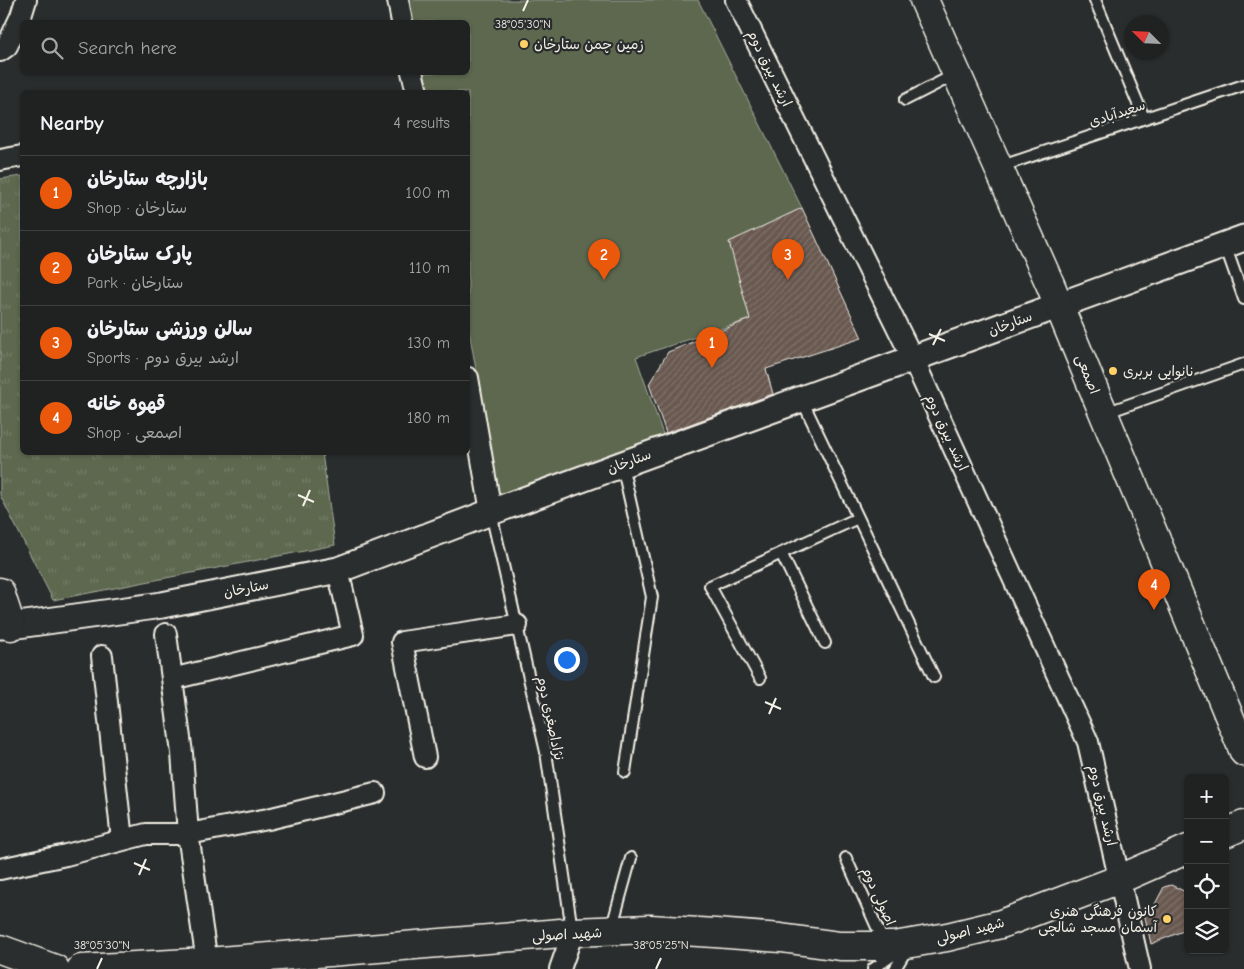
<!DOCTYPE html>
<meta charset="utf-8">
<style>
:root{--surface:#202222;--page:#282a2a;--text:#f1f3f6;--muted:#a2a4a5;--line:#3d3f40;--accent:#ea580c}
body{margin:0;font-family:"Comic Neue","Playpen Sans Arabic",sans-serif;background:var(--page);color:var(--text)}
.controls{position:absolute;right:15px;bottom:15px;display:grid;overflow:hidden;border-radius:8px;box-shadow:0 1px 4px #0004}
.controls button{width:45px;height:45px;display:grid;place-items:center;padding:0;border:0;border-bottom:1px solid var(--line);background:var(--surface);color:var(--text);font:25px sans-serif}
.compass{position:absolute;left:1124px;top:15px;width:45px;height:45px;border-radius:50%;background:var(--surface);box-shadow:0 1px 4px #0004;rotate:294deg}
.you{position:absolute;left:566px;top:659px;width:18px;height:18px;margin:-12px;border:4px solid #fff;border-radius:50%;background:#1a73e8;box-shadow:0 0 0 8px #1a73e833}
.badge{display:grid;place-items:center;width:32px;height:32px;border-radius:50%;background:var(--accent);color:#fff;font-size:16px;font-weight:700}
.pin{position:absolute;translate:-50% -41px;filter:drop-shadow(0 1px 2px #0008)}
.pin::after{content:'';position:absolute;top:26px;width:18px;height:15px;background:inherit;clip-path:polygon(0 0,100% 0,50% 100%)}
.list{margin:0;padding:0;list-style:none}
h2{display:flex;justify-content:space-between;align-items:center;height:65px;margin:0;padding:0 20px;font-size:21px}
h2 small{font-size:16px;font-weight:400;color:var(--muted)}
.list li{display:grid;grid-template-columns:32px 1fr auto;gap:15px;align-items:center;box-sizing:border-box;height:75px;padding:0 20px;border-top:1px solid var(--line)}
.list b{display:block;font-size:19px;white-space:nowrap}
.list p{margin:0;font-size:16px;white-space:nowrap;color:var(--muted)}
.list em{font-size:16px;font-style:normal;color:var(--muted)}
.icon{flex:none;width:28px;height:28px;fill:none;stroke:currentColor;stroke-width:2;stroke-linecap:round;stroke-linejoin:round}
.map{position:relative;flex:none;width:1244px;height:969px;overflow:hidden}
.search{position:absolute;background:var(--surface);box-shadow:0 1px 4px #0004;left:20px;top:20px;width:450px;height:55px;display:flex;align-items:center;gap:12px;box-sizing:border-box;padding:0 18px;border-radius:8px;color:var(--muted);font-size:19px}
.panel{position:absolute;background:var(--surface);box-shadow:0 1px 4px #0004;left:20px;top:90px;width:450px;height:365px;border-radius:8px}
.map>svg:first-child{display:block}
.grass{fill:url(#grass-tufts);stroke:#a8ac9c}
.park{fill:#5d684f;stroke:#a8ac9c}
.building{fill:url(#building-hatch);stroke:#f4f1e8}
.lines{fill:none;stroke-linecap:round;stroke-linejoin:round}
.service-casing{stroke:#f4f1e8;stroke-width:14}
.minor-casing{stroke:#f4f1e8;stroke-width:24}
.tertiary-casing{stroke:#f4f1e8;stroke-width:29}
.secondary-casing{stroke:#f4f1e8;stroke-width:31}
.service{stroke:#2a2d2e;stroke-width:10}
.minor{stroke:#2a2d2e;stroke-width:20}
.tertiary{stroke:#2a2d2e;stroke-width:25}
.secondary{stroke:#2a2d2e;stroke-width:28}
.ticks{fill:none;stroke:#f4f1e8;stroke-width:2}
.poi-dot{fill:#ffd166;stroke:#2a2d2e;stroke-width:2}
.labels{text-anchor:middle;stroke-width:4.5;stroke-linejoin:round;paint-order:stroke}
.poi-label{font-size:14px;fill:#f4f1e8;stroke:#2a2d2e;text-anchor:start}
.street-label{font-size:14px;fill:#f4f1e8;stroke:#2a2d2e}
.ticks-label{font-size:12px;text-anchor:middle;fill:#f4f1e8;stroke:#2a2d2e;stroke-width:4.5;stroke-linejoin:round;paint-order:stroke}
</style>
<div class="map">
<svg width="1244" height="969" viewBox="0 0 1244 969">
<defs>
<pattern id="grass-tufts" width="24" height="20" patternUnits="userSpaceOnUse" patternTransform="scale(1.25)"><rect width="24" height="20" fill="#5d684f"/><path d="M3 7l-1-3M5 7V3M7 7l1-3M15 17l-1-3M17 17v-4M19 17l1-3" fill="none" stroke="#757e68"/></pattern>
<pattern id="building-hatch" width="6" height="6" patternUnits="userSpaceOnUse" patternTransform="scale(1.25)"><rect width="6" height="6" fill="#695950"/><path d="M-1 1l2-2M0 6l6-6M5 7l2-2" fill="none" stroke="#7f7169"/></pattern>
</defs>
<rect width="100%" height="100%" fill="#2a2d2e"/>
<filter id="ink" filterUnits="userSpaceOnUse"><feTurbulence type="fractalNoise" baseFrequency=".02" numOctaves="2"/><feDisplacementMap in="SourceGraphic" scale="10" xChannelSelector="R" yChannelSelector="G"/><feConvolveMatrix kernelMatrix="1 2 1 2 8 2 1 2 1" color-interpolation-filters="sRGB"/></filter>
<g filter="url(#ink)">
<path class="grass" d="M22,176V452L322,453L335,545L53,600L0,495V179Z"/>
<path class="park" d="M407,0H698L802,208L750,319L636,357L664,437L499,497L468,325V92H424L420,73L468,72V22H411Z"/>
<path class="building" d="M802,208L862,338L766,369L773,394L666,433L649,384L668,352L750,319L729,242Z
M1171,885L1188,893V929L1151,944L1143,908H1153L1164,887Z"/>
<g class="lines">
<g class="service-casing">
<path id="service" d="M1095,0L1144,118
M905,100L956,74
M999,167L1244,85
M1225,245L1244,299
M802,400L934,677
M1105,413L1244,364
M622,465L652,597L625,772
M491,513L546,752L572,930
M781,553L825,643
M760,678L710,586L858,518
M846,858L884,943
M611,930L631,858
M873,969L896,953
M895,969L908,947"/>
</g>
<g class="minor-casing">
<path id="minor" d="M398,0L402,22
M736,0L913,359L1088,742L1140,969
M0,51L7,46L21,16L26,0
M412,72L417,92
M0,160L22,156
M468,378L491,512
M166,634L182,753L188,834L208,969
M102,656L122,840
M172,679L353,635L338,570
M425,757L402,642L517,625
M0,869L66,855L146,834H188L268,819L375,793
M560,969L573,932"/>
</g>
<g class="tertiary-casing">
<path id="tertiary" d="M0,626H11L162,605L338,570L491,512L1244,238"/>
</g>
<g class="secondary-casing">
<path id="secondary" d="M924,0L1050,284L1244,752
M0,592L11,626
M1225,833L1244,825
M0,949L55,969
M81,969L208,962L573,932L650,929L715,933L781,938L840,946H894L947,937L1001,924L1120,879L1188,849"/>
</g>
<use href="#service" class="service"/>
<use href="#minor" class="minor"/>
<use href="#tertiary" class="tertiary"/>
<use href="#secondary" class="secondary"/>
</g>
</g>
<path class="ticks" d="M523,11L528,0M929,334L945,341M933,345L941,329M298,495L314,502M303,506L310,490M765,702L781,709M769,714L776,698M134,863L150,870M139,875L146,859M97,969L102,958M656,969L661,958"/>
<g class="poi-dot">
<circle cx="524" cy="44" r="5"/>
<circle cx="1113" cy="371" r="5"/>
<circle cx="1167" cy="919" r="5"/>
</g>
<g class="labels">
<g class="poi-label">
<text x="534" y="49">زمین چمن ستارخان</text>
<text x="1123" y="376">نانوایی بربری</text>
<text x="1157" y="916" text-anchor="end">کانون فرهنگی هنری<tspan x="1157" dy="16">آسمان مسجد شالچی</tspan></text>
</g>
<g class="street-label">
<text transform="translate(770 68) rotate(64)" y="5">ارشد بیرق دوم</text>
<text transform="translate(1117 113) rotate(-18)" y="5">سعیدآبادی</text>
<text transform="translate(1010 323) rotate(-20)" y="5">ستارخان</text>
<text transform="translate(1088 374) rotate(68)" y="5">اصمعی</text>
<text transform="translate(947 432) rotate(65)" y="5">ارشد بیرق دوم</text>
<text transform="translate(629 461) rotate(-20)" y="5">ستارخان</text>
<text transform="translate(246 588) rotate(-11)" y="5">ستارخان</text>
<text transform="translate(551 718) rotate(78)" y="5">نژاداصغری دوم</text>
<text transform="translate(1103 805) rotate(77)" y="5">ارشد بیرق دوم</text>
<text transform="translate(879 896) rotate(66)" y="5">اصولی دوم</text>
<text transform="translate(970 930) rotate(-14)" y="5">شهید اصولی</text>
<text transform="translate(567 934) rotate(-3)" y="5">شهید اصولی</text>
</g>
</g>
<g class="ticks-label">
<text x="523" y="28">38°05'30"N</text>
<text x="102" y="949">38°05'30"N</text>
<text x="661" y="949">38°05'25"N</text>
</g>
</svg>
<div class="controls">
<button>+</button>
<button>−</button>
<button><svg class="icon" aria-label="locate" viewBox="0 0 24 24"><circle cx="12" cy="12" r="6"/><path d="M12 2v4M12 18v4M2 12h4M18 12h4"/></svg></button>
<button><svg class="icon" aria-label="layers" viewBox="0 0 24 24"><path d="M12 4l9 5-9 5-9-5zM3 14l9 5 9-5"/></svg></button>
</div>
<svg class="compass" viewBox="-18 -18 36 36"><path d="M0-13l5 13h-10z" fill="#e53935"/><path d="M0 13l5-13h-10z" fill="#a2a4a5"/></svg>
<div class="you"></div>
<div class="pin badge" style="left:712px;top:368px">1</div>
<div class="pin badge" style="left:604px;top:280px">2</div>
<div class="pin badge" style="left:788px;top:280px">3</div>
<div class="pin badge" style="left:1154px;top:610px">4</div>
<div class="search"><svg class="icon" aria-label="search" viewBox="0 0 24 24"><circle cx="10" cy="10" r="6"/><path d="M15 15l6 6"/></svg>Search here</div>
<section class="panel">
<h2>Nearby<small>4 results</small></h2>
<ul class="list">
<li><span class="badge">1</span><div><b>بازارچه ستارخان</b><p>Shop · ستارخان</p></div><em>100 m</em></li>
<li><span class="badge">2</span><div><b>پارک ستارخان</b><p>Park · ستارخان</p></div><em>110 m</em></li>
<li><span class="badge">3</span><div><b>سالن ورزشی ستارخان</b><p>Sports · ارشد بیرق دوم</p></div><em>130 m</em></li>
<li><span class="badge">4</span><div><b>قهوه خانه</b><p>Shop · اصمعی</p></div><em>180 m</em></li>
</ul>
</section>
</div>
